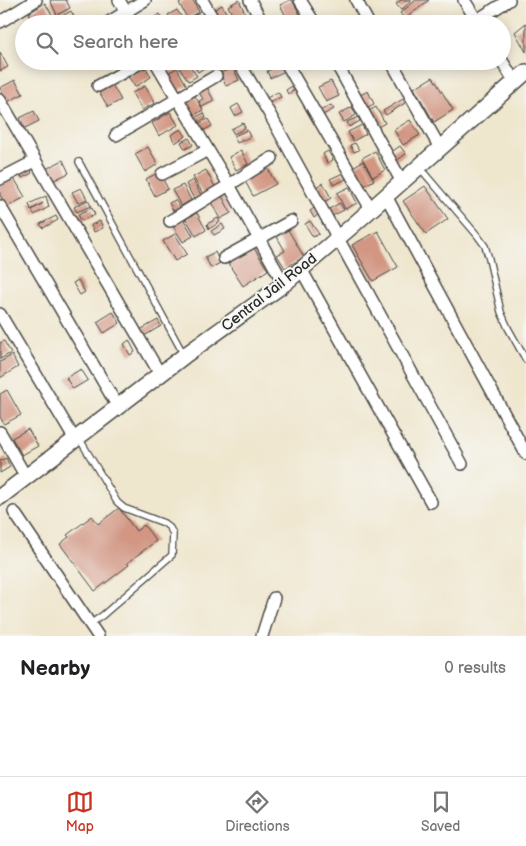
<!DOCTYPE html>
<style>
:root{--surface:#fff;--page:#f2f2f2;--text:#202124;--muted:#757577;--line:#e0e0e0;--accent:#c8321e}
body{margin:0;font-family:"Balsamiq Sans",sans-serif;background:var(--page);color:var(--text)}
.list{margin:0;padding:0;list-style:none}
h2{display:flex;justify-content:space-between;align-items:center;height:65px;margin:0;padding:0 20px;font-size:21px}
h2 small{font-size:16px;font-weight:400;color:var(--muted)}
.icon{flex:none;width:28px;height:28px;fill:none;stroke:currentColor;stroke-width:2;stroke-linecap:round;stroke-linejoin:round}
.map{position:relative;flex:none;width:526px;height:636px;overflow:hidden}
.search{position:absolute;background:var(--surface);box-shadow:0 2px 12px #0003;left:15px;right:15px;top:15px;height:55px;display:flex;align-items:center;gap:12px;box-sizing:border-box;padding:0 18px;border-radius:28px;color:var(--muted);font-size:19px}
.sheet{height:140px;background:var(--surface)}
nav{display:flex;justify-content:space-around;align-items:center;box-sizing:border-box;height:70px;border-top:1px solid var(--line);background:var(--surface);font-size:14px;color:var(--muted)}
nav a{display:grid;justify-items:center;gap:2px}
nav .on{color:var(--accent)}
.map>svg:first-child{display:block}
.building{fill:#d29683}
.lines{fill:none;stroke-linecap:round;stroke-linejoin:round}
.lane-casing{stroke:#484743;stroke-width:8}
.street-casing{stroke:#484743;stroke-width:14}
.secondary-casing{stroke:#484743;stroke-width:18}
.lane{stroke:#fff;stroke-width:5.5}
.street{stroke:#fff;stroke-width:11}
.secondary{stroke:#fff;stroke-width:15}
.labels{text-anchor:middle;stroke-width:4;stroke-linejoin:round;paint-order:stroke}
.street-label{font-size:15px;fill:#2b2b2b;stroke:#f6f6f2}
</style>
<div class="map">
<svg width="526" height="636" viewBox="0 0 526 636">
<rect width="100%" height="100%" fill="#f6f6f2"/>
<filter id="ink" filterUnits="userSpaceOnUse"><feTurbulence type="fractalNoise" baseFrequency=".02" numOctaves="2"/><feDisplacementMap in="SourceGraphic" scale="10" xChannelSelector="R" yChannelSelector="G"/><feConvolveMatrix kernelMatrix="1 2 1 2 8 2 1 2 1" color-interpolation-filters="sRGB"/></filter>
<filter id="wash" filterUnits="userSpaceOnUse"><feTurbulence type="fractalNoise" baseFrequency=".0096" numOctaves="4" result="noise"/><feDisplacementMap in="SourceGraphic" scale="20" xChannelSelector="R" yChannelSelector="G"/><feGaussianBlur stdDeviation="1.12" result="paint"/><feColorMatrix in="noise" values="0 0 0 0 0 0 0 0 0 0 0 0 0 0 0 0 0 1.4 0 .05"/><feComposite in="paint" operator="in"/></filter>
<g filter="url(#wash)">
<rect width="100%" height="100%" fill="#efe6ce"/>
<g id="blocks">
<path class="building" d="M50,0H66L70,8L57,15Z
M185,0H193L199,12L187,18L179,3Z
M239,0L245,13L234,18L228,6Z
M290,0H292L304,22L300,24H290L280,5Z
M401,0H412L401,10L396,4Z
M416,0H429L405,19L400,13Z
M45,3L54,18L44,24H36L29,13Z
M222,5L229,18L220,24L210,12Z
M177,10L186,24H173L168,15Z
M71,11L78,24H60L57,19Z
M160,14L166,24H150L148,21Z
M526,23V52L515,32Z
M0,52L8,67L0,71Z
M183,61H186L197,76L189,81L177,65Z
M191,61H204L207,66L198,72Z
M213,61H230L231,64L218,70Z
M317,61H329L315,69L312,64Z
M282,65L285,71L270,78L267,71Z
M145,66L151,77L135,87L128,76Z
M177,68L187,86L177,92L166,74Z
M233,68L239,80L226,86L220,73Z
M433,77L453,110L434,122L414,88Z
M15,80L23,94L7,102L0,88Z
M331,81L339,96L326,102L318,87Z
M111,83L121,100L108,107L98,90Z
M145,86L155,103L142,110L132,93Z
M292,86L295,90L288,94L286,90Z
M207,87L214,101L202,107L199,101L203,99L199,92Z
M368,91L374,104L364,109L358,96Z
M278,92L281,97L267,104L265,99Z
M195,96L203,110L193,116L185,101Z
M403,99L405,103L386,115L383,111Z
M238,104L243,112L235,116L231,108Z
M331,105L334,109L321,116L318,112Z
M352,107L356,115L344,122L339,114Z
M376,107L385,123L376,128L367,112Z
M34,111L39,121L25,128L20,118Z
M170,112L178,125L159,136L152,123Z
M204,113L206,118L197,123L194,118Z
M358,117L360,121L349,127L347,122Z
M208,119L212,126L199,133L195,126Z
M410,120L420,135L403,145L394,130Z
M243,123L245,128L234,134L231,129Z
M362,125L366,134L353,141L348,132Z
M181,129L186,136L175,143L171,135Z
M247,130L250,137L237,143L234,136Z
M189,138L193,145L185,149L181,142Z
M355,143L359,150L354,152L350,145Z
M400,146L406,154L396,161L390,153Z
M148,147L158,164L145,172L135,154Z
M241,150L248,164L236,170L229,157Z
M328,151L333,160L327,163L323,154Z
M375,151L385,170L373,177L362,158Z
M63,160L69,173L52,181L46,169Z
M363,161L374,180L362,187L351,168Z
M267,167L276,184L253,196L244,179Z
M30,168L32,173L22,178L20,173Z
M206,170L215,187L203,194L193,177Z
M159,172L168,189L155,196L146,179Z
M343,173L346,179L334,185L330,179Z
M14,178L25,197L7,207L0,195V186Z
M193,180L201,195L194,199L186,184Z
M323,183L331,198L320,204L312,189Z
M183,185L191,200L181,206L172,190Z
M425,186L448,219L426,234L403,201Z
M349,187L357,203L345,209L337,193Z
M81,188L87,199L78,203L72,192Z
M46,196L49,207L34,215L32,210L43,203L31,210L29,204Z
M222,196L231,213L220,219L211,202Z
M88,200L91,206L77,212L74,207Z
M175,200L182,210L175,214L169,203Z
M340,203L344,210L332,216L329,209Z
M92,208L95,215L81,221L78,214Z
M314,208L318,215L314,218L310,211Z
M197,213L206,230L196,236L186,219Z
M56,216L58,220L43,228L40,224Z
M218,218L220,222L209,229L207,224Z
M184,220L193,236L183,242L173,226Z
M100,221L103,228L94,232L91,225Z
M310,221L319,234L313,237L305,224Z
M222,224L225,229L214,235L211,231Z
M287,228L304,257L285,268L277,255L285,251L276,235Z
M378,231L398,267L373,281L352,245Z
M175,234L187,254L175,261L163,241Z
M252,245L268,270L243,286L226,260Z
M215,252L220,263L211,268L205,257Z
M78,280L85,292L80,295L73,283Z
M113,312L120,323L104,333L97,322Z
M158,320L161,326L144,336L140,330Z
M129,340L135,352L130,355L124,344Z
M4,341L11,353L0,359V343Z
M12,355L18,367L0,378V362Z
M81,369L88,380L73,389L66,378Z
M7,390L21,415L4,424L0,417V394Z
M28,429L38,446L22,455L12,438Z
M6,458L10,467L0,473V461Z
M119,508L136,531L144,525L156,541L127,563L129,565L95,591L60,544L69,537L67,535L92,516L98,524Z"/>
</g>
</g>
<g filter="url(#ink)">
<use href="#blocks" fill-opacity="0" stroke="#484743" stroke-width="1"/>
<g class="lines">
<g class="lane-casing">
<path id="lane" d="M79,162L184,355
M419,167L477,235L485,246L489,259L501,312L508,328L526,360
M79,438L117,502L124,508L164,523L170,528L173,534L172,555L103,615L89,625"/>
</g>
<g class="street-casing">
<path id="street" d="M119,0L133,24
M202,0L216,24
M250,0L263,24
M300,0L315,24
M356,0L369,24
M464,0L479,24
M477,20L509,0
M0,22L36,0
M106,24L145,0
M193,24L197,21
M155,61L229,185L284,284
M238,61L269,113L462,464
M285,61L371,209
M335,61L402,182
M391,61L440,148
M502,61L515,82
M98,86L144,61
M0,100L160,374
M116,135L216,76
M162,174L208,150
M0,179L35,161
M386,196L526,454
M0,206L118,407
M170,221L229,185L272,158
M224,258L291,221
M301,269L431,502
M0,314L75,440
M0,432L26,477
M14,512L98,636
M262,636L274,598"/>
</g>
<g class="secondary-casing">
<path id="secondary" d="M0,497L184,356L284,284L351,227L526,72"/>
</g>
<use href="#lane" class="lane"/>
<use href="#street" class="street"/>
<use href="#secondary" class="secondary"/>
</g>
</g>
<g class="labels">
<g class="street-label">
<text transform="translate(269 292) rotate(-38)" y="5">Central Jail Road</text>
</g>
</g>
</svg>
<div class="search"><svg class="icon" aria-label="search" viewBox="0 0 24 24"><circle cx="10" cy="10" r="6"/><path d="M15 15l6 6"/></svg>Search here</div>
</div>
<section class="sheet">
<h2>Nearby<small>0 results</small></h2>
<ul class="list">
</ul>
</section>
<nav>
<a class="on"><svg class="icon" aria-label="map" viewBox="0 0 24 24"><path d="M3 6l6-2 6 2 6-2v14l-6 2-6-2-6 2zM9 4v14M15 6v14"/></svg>Map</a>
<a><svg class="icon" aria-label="directions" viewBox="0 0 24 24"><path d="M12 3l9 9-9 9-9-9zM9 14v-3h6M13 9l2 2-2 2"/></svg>Directions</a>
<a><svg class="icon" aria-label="saved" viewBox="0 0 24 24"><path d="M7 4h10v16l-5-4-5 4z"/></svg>Saved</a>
</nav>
